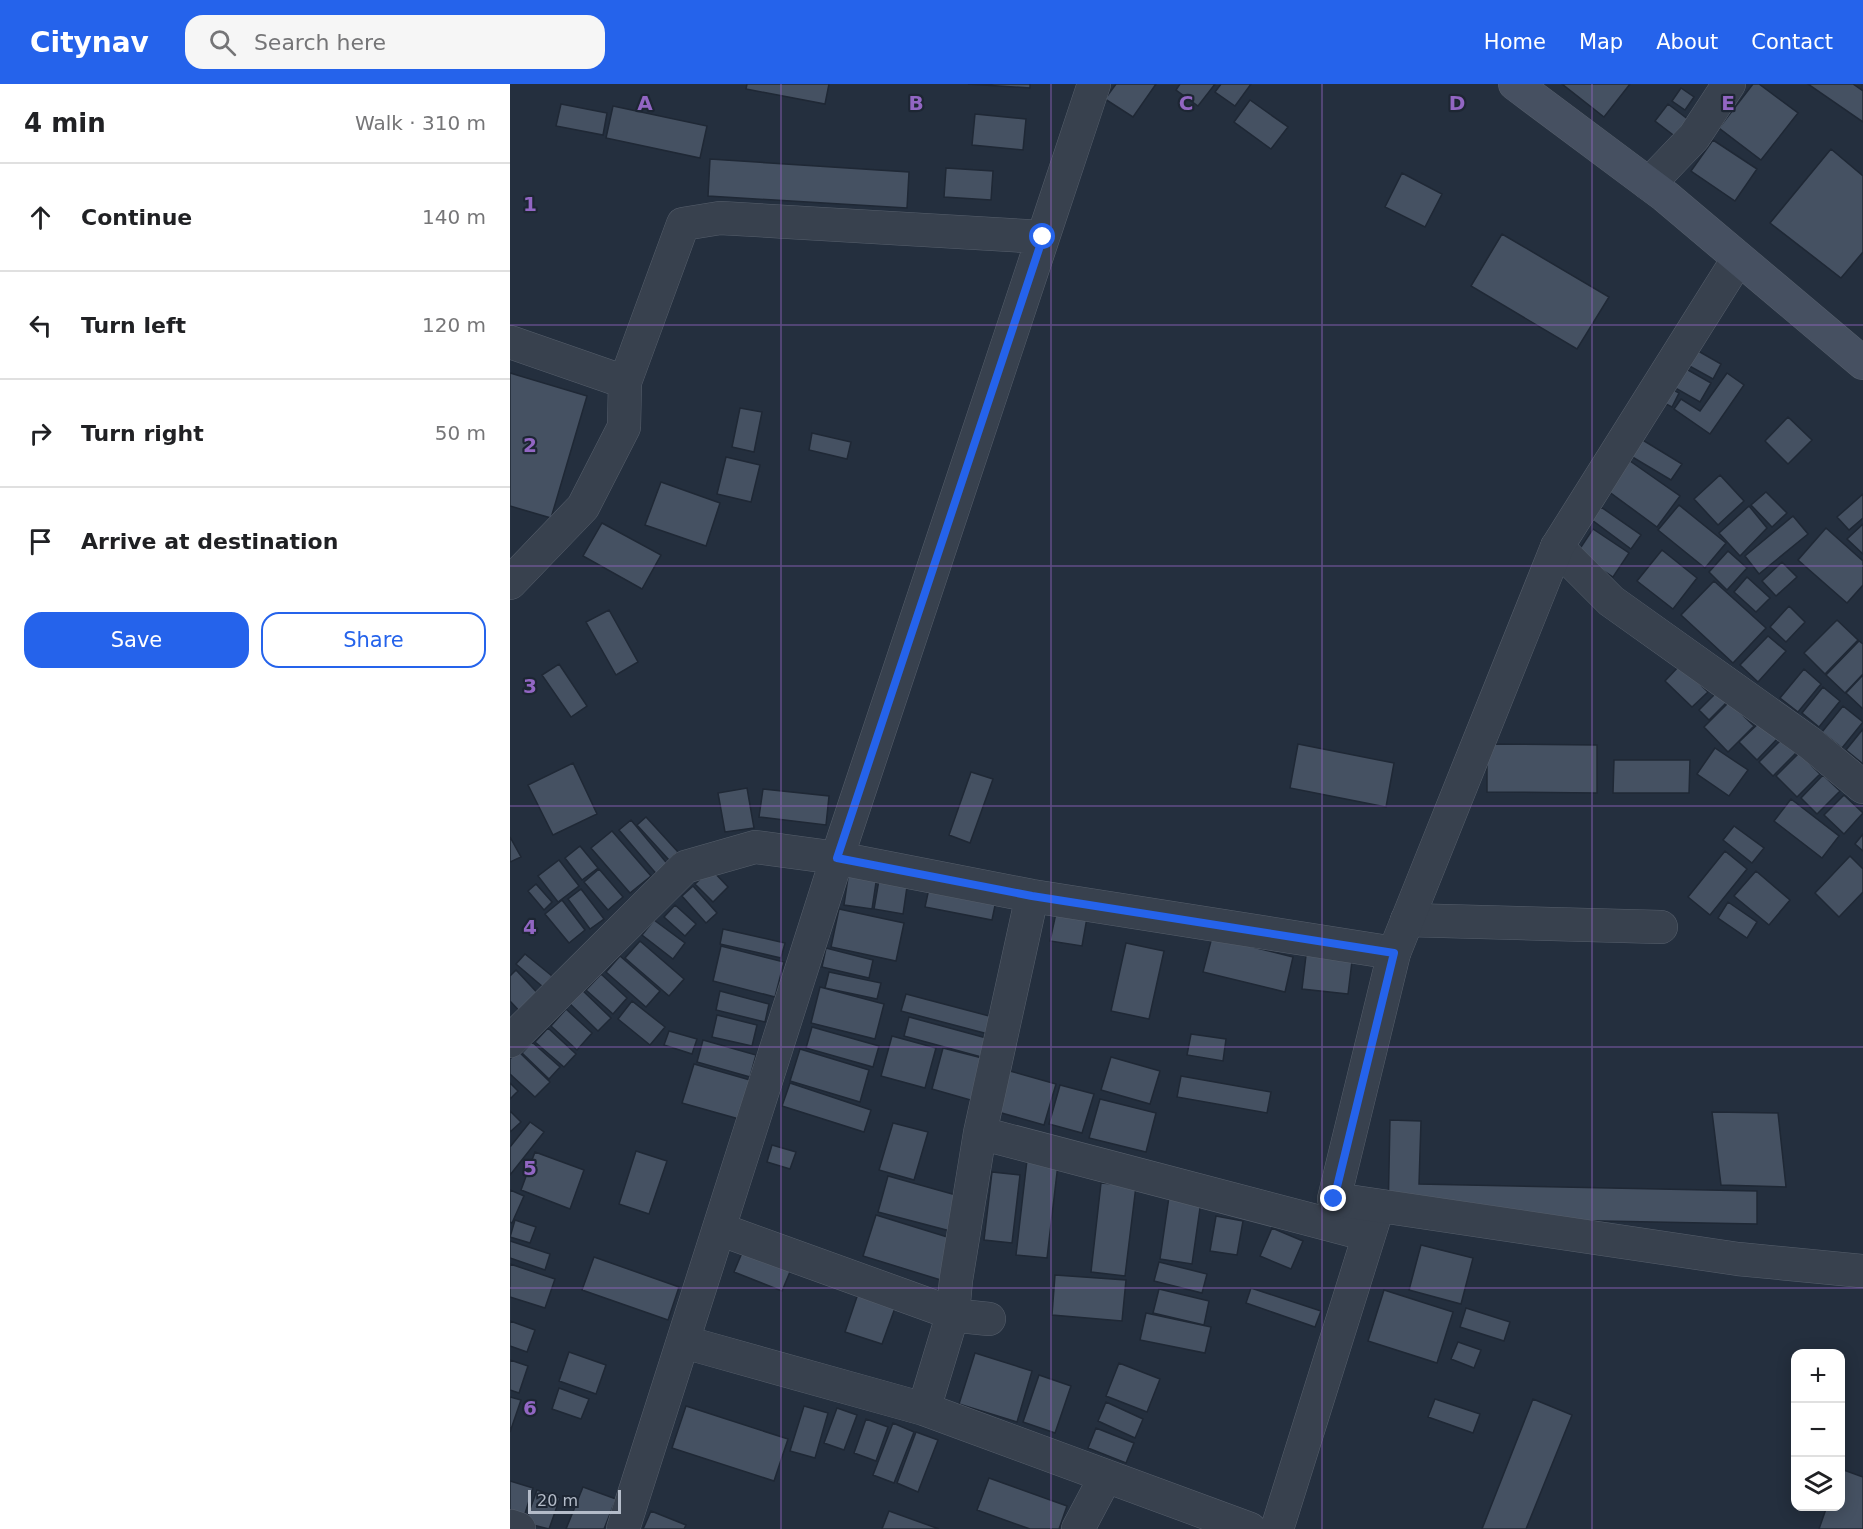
<!DOCTYPE html>
<meta charset="utf-8">
<style>
:root{--surface:#fff;--page:#f6f6f6;--text:#202124;--muted:#757577;--line:#e0e0e0;--accent:#2563eb}
body{margin:0;font-family:"DejaVu Sans",sans-serif;background:var(--page);color:var(--text)}
.controls{position:absolute;right:18px;bottom:18px;display:grid;overflow:hidden;border-radius:12px;box-shadow:0 3px 15px #0003}
.controls button{width:54px;height:54px;display:grid;place-items:center;padding:0;border:0;border-bottom:2px solid var(--line);background:var(--surface);color:var(--text);font:30px sans-serif}
.scale{position:absolute;left:18px;bottom:15px;width:93px;box-sizing:border-box;padding-left:6px;border:3px solid #b4bcc9;border-top:0;font-size:16px;line-height:21px;white-space:nowrap;color:#b4bcc9;-webkit-text-stroke:4px #1d2633;paint-order:stroke}
.stop{position:absolute;width:18px;height:18px;margin:-14px;border:4px solid #2563eb;border-radius:50%;background:#fff}
.stop.end{background:#2563eb;border-color:#fff;box-shadow:0 2px 6px #0008}
.list{margin:0;padding:0;list-style:none}
h2{display:flex;justify-content:space-between;align-items:center;height:78px;margin:0;padding:0 24px;font-size:26px}
h2 small{font-size:20px;font-weight:400;color:var(--muted)}
.list li{display:grid;grid-template-columns:39px 1fr auto;gap:18px;align-items:center;box-sizing:border-box;height:108px;padding:0 24px;border-top:2px solid var(--line)}
.list b{display:block;font-size:22px;white-space:nowrap}
.list em{font-size:20px;font-style:normal;color:var(--muted)}
.actions{display:flex;gap:12px;padding:18px 24px}
.actions a{flex:1;padding:14px 0;border:2px solid var(--accent);border-radius:18px;text-align:center;font-size:21px;color:var(--accent)}
.actions .main{background:var(--accent);color:#fff}
.icon{flex:none;width:33px;height:33px;fill:none;stroke:currentColor;stroke-width:2;stroke-linecap:round;stroke-linejoin:round}
.map{position:relative;flex:none;width:1353px;height:1445px;overflow:hidden}
header{display:flex;align-items:center;gap:36px;box-sizing:border-box;height:84px;padding:0 30px;background:var(--accent);color:#fff}
header strong{font-size:28px}
nav{display:flex;gap:33px;margin-inline-start:auto;font-size:21px}
.search{width:420px;height:54px;background:var(--page);display:flex;align-items:center;gap:15px;box-sizing:border-box;padding:0 21px;border-radius:18px;color:var(--muted);font-size:22px}
main{display:flex}
aside{flex:1;background:var(--surface)}
.map>svg:first-child{display:block}
.building{fill:#455162;stroke:#1f2835;stroke-width:1.5}
.lines{fill:none;stroke-linecap:round;stroke-linejoin:round}
.minor-casing{stroke:#565f6c;stroke-width:34}
.tertiary-casing{stroke:#565f6c;stroke-width:34}
.secondary-casing{stroke:#565f6c;stroke-width:34}
.minor{stroke:#38414e;stroke-width:33}
.tertiary{stroke:#38414e;stroke-width:33}
.secondary{stroke:#465061;stroke-width:33}
.route{stroke:#2563eb;stroke-width:8}
.grid{fill:none;stroke:#9266c3;stroke-width:1.5;stroke-opacity:0.55}
.grid-label{font-size:20px;text-anchor:middle;font-weight:bold;fill:#9266c3;stroke:#1d2633;stroke-width:4.5;stroke-linejoin:round;paint-order:stroke}
</style>
<header>
<strong>Citynav</strong>
<div class="search"><svg class="icon" aria-label="search" viewBox="0 0 24 24"><circle cx="10" cy="10" r="6"/><path d="M15 15l6 6"/></svg>Search here</div>
<nav><a>Home</a><a>Map</a><a>About</a><a>Contact</a></nav>
</header>
<main>
<aside>
<h2>4 min<small>Walk · 310 m</small></h2>
<ul class="list">
<li><svg class="icon" aria-label="ahead" viewBox="0 0 24 24"><path d="M12 20V5M6 11l6-6 6 6"/></svg><div><b>Continue</b></div><em>140 m</em></li>
<li><svg class="icon" aria-label="left" viewBox="0 0 24 24"><path d="M17 20v-9H6M10 6l-5 5 5 5"/></svg><div><b>Turn left</b></div><em>120 m</em></li>
<li><svg class="icon" aria-label="right" viewBox="0 0 24 24"><path d="M7 20v-9h11M14 6l5 5-5 5"/></svg><div><b>Turn right</b></div><em>50 m</em></li>
<li><svg class="icon" aria-label="arrive" viewBox="0 0 24 24"><path d="M6 21V4h12l-3 4 3 4H6"/></svg><div><b>Arrive at destination</b></div></li>
</ul>
<div class="actions"><a class="main">Save</a><a>Share</a></div>
</aside>
<div class="map">
<svg width="1353" height="1445" viewBox="0 0 1353 1445">
<rect width="100%" height="100%" fill="#242f3e"/>
<path class="building" d="M237,0H319L315,20L236,5Z
M458,0H520V4Z
M606,0H646L623,33L595,15Z
M670,0H705L688,22L666,6Z
M711,0H741L725,22L705,8Z
M1052,0H1120L1094,33Z
M1243,0H1249L1288,29L1251,76L1209,44Z
M1298,0H1343L1353,7V38Z
M1171,4L1184,13L1175,26L1162,17Z
M740,16L778,43L761,65L724,38Z
M51,20L97,29L93,51L46,42Z
M1158,20L1188,43L1175,60L1145,37Z
M103,22L197,42L190,74L96,54Z
M465,30L516,35L513,66L462,61Z
M1203,56L1247,85L1225,117L1181,87Z
M1321,65L1353,92V168L1331,194L1260,139Z
M200,75L399,88L397,124L198,112Z
M436,84L483,87L481,116L434,113Z
M892,89L932,110L915,143L875,123Z
M992,150L1099,213L1067,265L961,202Z
M1183,264L1211,280L1203,295L1174,279Z
M1171,282L1201,299L1190,318L1160,301Z
M0,289L77,312L41,434L0,422Z
M1217,289L1234,301L1200,350L1164,325L1171,315L1190,327Z
M1160,304L1169,309L1162,323L1150,317Z
M230,324L252,328L244,368L222,363Z
M1278,333L1302,356L1278,380L1255,357Z
M302,349L341,358L337,375L299,366Z
M1131,355L1172,380L1161,396L1119,371Z
M216,373L250,381L241,418L207,410Z
M1120,377L1170,412L1147,443L1098,407Z
M1210,391L1234,417L1208,441L1184,415Z
M151,398L210,419L196,462L135,441Z
M1256,408L1277,429L1262,443L1241,421Z
M1353,410V434L1339,446L1327,433Z
M1169,421L1216,459L1195,484L1148,446Z
M1239,422L1257,444L1230,472L1209,449Z
M1091,423L1131,451L1121,465L1082,436Z
M1283,432L1298,450L1249,490L1235,472Z
M92,439L151,471L132,505L73,472Z
M1353,440V470L1337,455Z
M1316,444L1353,477V501L1337,519L1288,476Z
M1083,445L1119,469L1103,493L1067,469Z
M1152,466L1187,494L1163,525L1127,497Z
M1218,467L1237,484L1217,506L1199,488Z
M1272,478L1287,493L1266,512L1252,497Z
M1237,493L1260,514L1246,528L1224,508Z
M1204,497L1256,544L1223,579L1171,531Z
M1279,522L1295,538L1276,558L1260,543Z
M99,526L128,578L106,591L76,538Z
M1327,536L1348,556L1315,590L1294,569Z
M1258,552L1276,567L1248,598L1230,581Z
M1349,557L1353,560V590L1335,609L1316,591Z
M49,580L77,622L61,633L32,591Z
M1170,581L1198,608L1182,623L1155,597Z
M1294,585L1311,600L1288,628L1270,614Z
M1353,591V625L1336,609Z
M1313,603L1330,617L1309,643L1292,629Z
M1210,605L1220,615L1199,636L1189,626Z
M1219,618L1244,642L1218,668L1194,643Z
M1333,622L1353,638L1332,664L1312,648Z
M1252,636L1269,653L1247,676L1229,658Z
M1353,645V680L1336,666Z
M1272,655L1286,669L1263,692L1249,678Z
M788,660L884,679L876,723L780,704Z
M977,660L1087,661V709L977,708Z
M1205,664L1238,686L1219,712L1187,690Z
M1289,669L1310,690L1287,713L1266,692Z
M1104,676H1180L1179,709H1103Z
M63,679L87,730L43,751L18,701Z
M461,688L483,695L460,759L439,751Z
M1313,691L1330,707L1307,730L1291,714Z
M237,704L244,744L215,748L208,709Z
M253,705L319,712L316,741L249,733Z
M1334,711L1353,729L1334,750L1314,731Z
M1281,715L1329,752L1312,774L1264,737Z
M136,733L168,768L159,776L127,741Z
M121,736L160,783L149,793L109,746Z
M1224,742L1254,764L1242,779L1213,756Z
M102,747L141,792L120,809L81,764Z
M1353,750V767L1345,760Z
M0,753L11,773L0,778Z
M70,762L88,784L72,796L55,774Z
M1215,767L1237,785L1200,831L1178,813Z
M1340,772L1353,785V808L1329,833L1305,809Z
M49,776L69,802L48,818L28,792Z
M340,780L368,785L362,825L334,821Z
M371,784L399,789L393,830L364,825Z
M89,785L113,813L98,826L74,798Z
M201,785L218,803L203,818L185,800Z
M1246,787L1280,816L1259,841L1224,812Z
M421,795L488,807L482,836L415,823Z
M26,800L42,818L34,826L18,807Z
M183,802L207,829L196,839L172,812Z
M71,805L94,835L80,845L58,815Z
M52,816L75,846L59,859L35,830Z
M1218,818L1247,838L1237,854L1208,834Z
M165,821L186,840L175,852L154,833Z
M329,825L394,839L386,877L321,863Z
M546,829L577,834L572,862L540,857Z
M144,836L175,859L163,875L132,851Z
M213,845L275,859L271,874L210,860Z
M702,853L783,873L775,908L693,888Z
M130,857L174,895L159,912L115,874Z
M616,859L654,867L639,935L601,927Z
M211,862L274,878L265,913L203,897Z
M797,863L843,869L838,910L792,905Z
M316,864L363,876L359,894L312,883Z
M15,870L42,892L33,903L6,880Z
M110,872L150,907L136,923L96,888Z
M6,886L34,916L15,933L0,917V892Z
M319,888L371,899L367,915L315,904Z
M91,890L117,914L103,930L76,906Z
M69,903L101,934L88,947L56,916Z
M310,903L374,920L365,955L301,939Z
M210,907L259,920L255,938L206,926Z
M396,910L483,933L478,950L391,927Z
M122,917L155,943L140,961L108,935Z
M56,925L82,949L67,966L41,942Z
M207,931L247,941L242,962L202,953Z
M399,933L480,955L475,974L394,952Z
M302,943L369,962L363,983L296,964Z
M38,944L66,970L54,983L25,958Z
M159,947L187,955L182,970L154,961Z
M681,950L716,955L713,977L677,971Z
M382,952L426,964L415,1004L371,992Z
M193,956L246,971L240,993L187,978Z
M22,958L50,983L39,995L12,969Z
M433,964L476,975L464,1017L422,1005Z
M290,965L359,986L350,1018L280,997Z
M8,967L40,998L25,1013L0,990V975Z
M601,973L650,987L640,1020L591,1006Z
M184,980L240,996L229,1035L172,1019Z
M500,987L546,1000L534,1041L488,1028Z
M671,992L761,1008L757,1029L667,1013Z
M0,999L8,1007L0,1015Z
M280,999L361,1026L354,1048L272,1022Z
M550,1001L584,1010L572,1049L539,1040Z
M590,1015L646,1029L636,1068L579,1054Z
M0,1027L11,1038L0,1048Z
M1202,1028L1268,1029L1276,1103L1211,1101Z
M880,1036L911,1037L909,1100L1247,1107V1140L878,1133Z
M20,1038L34,1048L0,1091V1063Z
M383,1039L418,1048L404,1096L369,1086Z
M262,1061L286,1068L280,1085L257,1078Z
M126,1067L157,1077L139,1130L109,1120Z
M25,1068L74,1086L60,1125L11,1106Z
M517,1076L548,1080L537,1174L506,1171Z
M482,1088L510,1091L502,1159L474,1156Z
M378,1092L453,1113L444,1148L368,1128Z
M591,1099L626,1102L615,1192L581,1188Z
M0,1106L14,1112L2,1139L0,1138Z
M659,1113L691,1117L682,1180L650,1175Z
M366,1131L447,1156L434,1197L353,1172Z
M706,1132L733,1137L727,1171L700,1167Z
M5,1136L26,1143L20,1159L0,1153Z
M762,1144L793,1157L781,1185L750,1172Z
M0,1157L40,1170L35,1186L0,1174Z
M911,1161L963,1174L951,1220L899,1206Z
M234,1164L282,1183L272,1207L224,1188Z
M84,1173L169,1203L158,1236L72,1206Z
M649,1178L697,1190L692,1209L644,1197Z
M0,1180L45,1195L35,1224L0,1213Z
M545,1191L616,1196L612,1237L542,1231Z
M352,1198L390,1210L372,1260L335,1248Z
M741,1204L811,1227L805,1243L736,1219Z
M649,1205L699,1217L694,1241L643,1229Z
M874,1206L943,1228L927,1279L858,1257Z
M956,1224L1000,1238L994,1257L950,1243Z
M636,1229L701,1243L695,1269L630,1256Z
M0,1237L25,1246L17,1268L0,1262Z
M948,1258L971,1266L964,1284L941,1275Z
M59,1268L96,1281L86,1310L49,1297Z
M465,1269L522,1287L507,1338L449,1320Z
M0,1276L18,1282L9,1309L0,1306Z
M609,1279L650,1295L637,1328L596,1312Z
M529,1291L561,1302L545,1349L513,1338Z
M49,1304L79,1315L71,1335L42,1325Z
M0,1313L11,1316L0,1348Z
M925,1315L970,1330L963,1349L918,1333Z
M1023,1315L1062,1331L1016,1445H972Z
M596,1318L633,1335L625,1354L588,1337Z
M176,1322L278,1355L264,1397L162,1364Z
M294,1322L318,1329L305,1374L280,1367Z
M327,1324L347,1331L334,1366L314,1359Z
M356,1335L378,1343L366,1377L344,1369Z
M383,1339L404,1348L384,1399L363,1391Z
M586,1344L624,1359L616,1379L578,1364Z
M406,1348L428,1356L408,1408L387,1399Z
M1331,1385L1353,1393V1445H1309L1317,1422H1330Z
M479,1394L557,1422L549,1445H520L467,1426Z
M0,1397L23,1404L13,1436L0,1432Z
M73,1403L106,1415L94,1445H56Z
M27,1406L50,1414L39,1445L15,1439Z
M141,1427L176,1441L174,1445H133Z
M379,1427L429,1445H372Z"/>
<g class="lines">
<g class="minor-casing">
<path id="minor" d="M1139,100L1184,53L1219,0
M0,258L115,298
M1047,463L1101,517L1300,659L1353,703
M0,499L73,423L114,343L115,298L173,140L210,134L533,153
M897,836L1151,843
M0,957L175,783L245,763L327,774L522,812L884,869
M470,1049L859,1151
M209,1145L450,1232L479,1235
M174,1258L414,1325L740,1445
M414,1325L443,1229L446,1196L470,1049L522,812
M0,1442L9,1445
M113,1445L327,774L584,0
M568,1445L596,1392
M767,1445L865,1132"/>
</g>
<g class="tertiary-casing">
<path id="tertiary" d="M1228,175L1047,463L884,869L824,1115L1228,1175L1353,1187"/>
</g>
<g class="secondary-casing">
<path id="secondary" d="M1005,0L1155,112L1353,279"/>
</g>
<use href="#minor" class="minor"/>
<use href="#tertiary" class="tertiary"/>
<use href="#secondary" class="secondary"/>
</g>
<g class="lines">
<path class="route" d="M533,153L327,774L522,812L884,869L824,1115"/>
</g>
<path class="grid" d="M271,0V1445M541,0V1445M812,0V1445M1082,0V1445M0,241H1353M0,482H1353M0,722H1353M0,963H1353M0,1204H1353"/>
<g class="grid-label">
<text x="135" y="26">A</text>
<text x="406" y="26">B</text>
<text x="676" y="26">C</text>
<text x="947" y="26">D</text>
<text x="1218" y="26">E</text>
<text x="20" y="127">1</text>
<text x="20" y="368">2</text>
<text x="20" y="609">3</text>
<text x="20" y="850">4</text>
<text x="20" y="1091">5</text>
<text x="20" y="1331">6</text>
</g>
</svg>
<div class="controls">
<button>+</button>
<button>−</button>
<button><svg class="icon" aria-label="layers" viewBox="0 0 24 24"><path d="M12 4l9 5-9 5-9-5zM3 14l9 5 9-5"/></svg></button>
</div>
<div class="scale">20 m</div>
<div class="stop" style="left:533px;top:153px"></div>
<div class="stop end" style="left:824px;top:1115px"></div>
</div>
</main>
